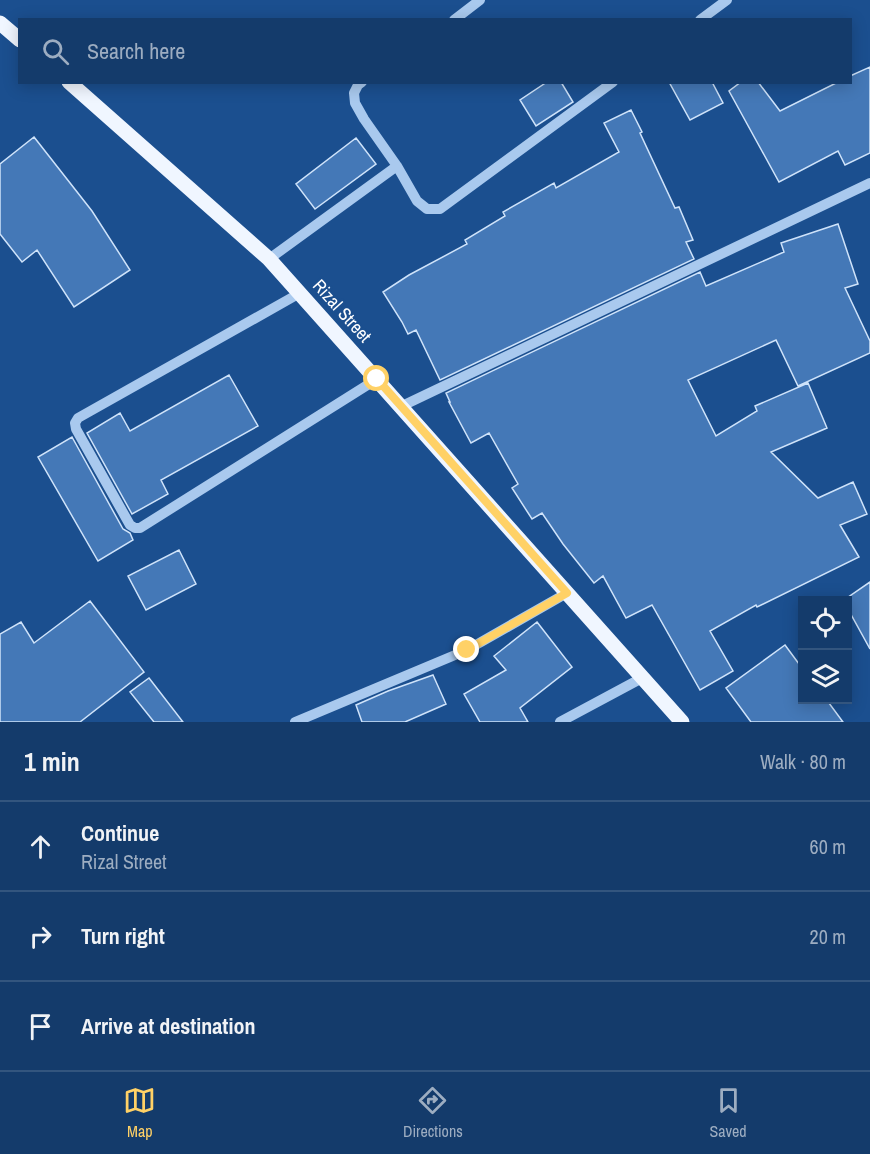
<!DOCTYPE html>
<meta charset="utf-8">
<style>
:root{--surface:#143b6b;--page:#214673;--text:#f1f3f6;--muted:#9dadc1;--line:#33557e;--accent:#ffd166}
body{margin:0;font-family:"Archivo Narrow",sans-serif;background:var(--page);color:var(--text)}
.controls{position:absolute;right:18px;bottom:18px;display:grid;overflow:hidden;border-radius:0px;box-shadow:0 3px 15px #0003}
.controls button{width:54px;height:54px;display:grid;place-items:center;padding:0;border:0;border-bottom:2px solid var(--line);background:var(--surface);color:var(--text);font:30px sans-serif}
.stop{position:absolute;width:18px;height:18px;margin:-14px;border:4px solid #ffd166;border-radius:50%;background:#fff}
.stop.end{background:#ffd166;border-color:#fff;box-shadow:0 2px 6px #0008}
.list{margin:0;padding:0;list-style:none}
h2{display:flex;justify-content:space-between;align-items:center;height:78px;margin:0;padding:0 24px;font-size:26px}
h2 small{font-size:20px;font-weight:400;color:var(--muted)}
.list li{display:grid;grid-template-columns:39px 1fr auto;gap:18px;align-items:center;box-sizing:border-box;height:90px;padding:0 24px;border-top:2px solid var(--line)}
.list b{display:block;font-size:22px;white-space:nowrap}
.list p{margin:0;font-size:20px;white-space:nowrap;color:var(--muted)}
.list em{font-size:20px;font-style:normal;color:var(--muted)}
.icon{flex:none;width:33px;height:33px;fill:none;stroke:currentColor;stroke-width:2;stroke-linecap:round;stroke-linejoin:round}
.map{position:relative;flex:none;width:870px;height:722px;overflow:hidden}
.search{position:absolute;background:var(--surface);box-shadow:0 3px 15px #0003;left:18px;right:18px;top:18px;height:66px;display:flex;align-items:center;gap:15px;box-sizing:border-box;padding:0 21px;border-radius:0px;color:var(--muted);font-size:22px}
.sheet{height:348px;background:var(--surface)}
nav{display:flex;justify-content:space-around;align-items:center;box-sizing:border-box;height:84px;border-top:2px solid var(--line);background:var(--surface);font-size:16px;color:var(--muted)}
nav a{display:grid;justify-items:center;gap:3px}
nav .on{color:var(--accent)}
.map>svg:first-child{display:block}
.building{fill:#4478b7;stroke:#cfe3fa;stroke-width:1.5}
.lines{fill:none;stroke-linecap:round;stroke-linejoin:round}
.minor{stroke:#a9c9ee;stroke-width:10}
.major{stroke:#f0f6ff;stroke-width:15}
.route{stroke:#ffd166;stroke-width:8}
.labels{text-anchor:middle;stroke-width:4.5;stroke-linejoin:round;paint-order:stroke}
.street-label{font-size:18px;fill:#fff;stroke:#1b4f8f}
</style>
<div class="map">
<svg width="870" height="722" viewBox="0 0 870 722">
<rect width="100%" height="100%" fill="#1b4f8f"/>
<path class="building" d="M870,67V153L845,165L838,151L779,182L729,91L741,82H758L780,111L838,82H850V76Z
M547,82H561L573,102L536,126L520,100Z
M669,82H712L723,103L690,120Z
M631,110L642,132L640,133L675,208L679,207L693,240L686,242L694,259L440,380L416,330L408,334L402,322L383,292L409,275L467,244L465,240L505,216L503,212L554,183L556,188L619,152L604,123Z
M34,137L92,211L130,270L74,307L37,250L22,262L0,234V164Z
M356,138L376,164L315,209L296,184Z
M838,224L858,284L845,288L870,341V353L798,386L776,340L688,380L716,436L757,411L755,406L808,383L827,428L771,452L818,498L853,482L867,514L840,525L859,557L757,607L756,605L710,631L733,671L700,690L652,605L626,618L603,576L594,583L563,544L542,513L532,519L512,488L518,484L489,433L471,443L449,402H450L446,393L700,272L706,286L784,252L781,243Z
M229,375L258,426L161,480L168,494L132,514L87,433L120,413L130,431Z
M72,437L123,529L130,533L133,540L98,561L38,457Z
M179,550L196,584L146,610L128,576Z
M870,582V649L848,609V600H844Z
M90,601L144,672L80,722H0V634L21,622L34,643Z
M537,622L572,667L520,708L528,722H480L464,694L506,670L494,656Z
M785,645L802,668V699H826L843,722H751L726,688Z
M433,675L446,704L405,722H362L356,705L388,691Z
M149,678L183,722H154L130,692Z"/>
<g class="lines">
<path class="minor" d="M454,20L480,0
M700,20L727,0
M362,82L358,85L354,93L355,103L364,119L397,166
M269,259L397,166L417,201L427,209H440L613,82
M300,293L78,418L75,423L76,429L130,525L135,528H140L377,379
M402,406L870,183
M295,722L467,650L567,593
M560,722L642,678"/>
<path class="major" d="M0,23L20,40
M69,82L269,259L682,722"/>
</g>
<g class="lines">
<path class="route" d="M377,379L567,593L467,650"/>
</g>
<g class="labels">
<g class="street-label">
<text transform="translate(342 311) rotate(48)" y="6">Rizal Street</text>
</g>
</g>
</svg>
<div class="controls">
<button><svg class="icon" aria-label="locate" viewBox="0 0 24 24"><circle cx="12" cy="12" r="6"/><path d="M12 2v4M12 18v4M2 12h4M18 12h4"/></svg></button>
<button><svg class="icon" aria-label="layers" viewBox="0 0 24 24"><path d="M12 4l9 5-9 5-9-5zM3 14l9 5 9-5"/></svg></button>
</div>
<div class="stop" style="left:377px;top:379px"></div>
<div class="stop end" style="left:467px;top:650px"></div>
<div class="search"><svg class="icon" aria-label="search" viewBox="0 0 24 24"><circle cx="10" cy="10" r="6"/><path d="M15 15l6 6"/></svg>Search here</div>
</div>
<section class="sheet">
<h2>1 min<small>Walk · 80 m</small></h2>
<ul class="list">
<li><svg class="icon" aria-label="ahead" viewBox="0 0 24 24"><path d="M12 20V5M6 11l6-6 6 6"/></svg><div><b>Continue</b><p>Rizal Street</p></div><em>60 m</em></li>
<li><svg class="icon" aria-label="right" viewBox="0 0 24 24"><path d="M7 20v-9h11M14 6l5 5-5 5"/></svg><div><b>Turn right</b></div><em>20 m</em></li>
<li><svg class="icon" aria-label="arrive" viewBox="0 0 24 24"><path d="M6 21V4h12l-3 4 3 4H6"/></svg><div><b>Arrive at destination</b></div></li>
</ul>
</section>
<nav>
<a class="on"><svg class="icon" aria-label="map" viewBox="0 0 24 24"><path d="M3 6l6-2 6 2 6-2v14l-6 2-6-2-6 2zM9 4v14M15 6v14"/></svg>Map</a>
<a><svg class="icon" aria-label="directions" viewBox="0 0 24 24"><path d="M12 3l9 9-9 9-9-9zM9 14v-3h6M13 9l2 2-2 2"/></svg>Directions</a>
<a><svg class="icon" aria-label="saved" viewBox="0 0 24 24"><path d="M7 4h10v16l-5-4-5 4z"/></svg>Saved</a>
</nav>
